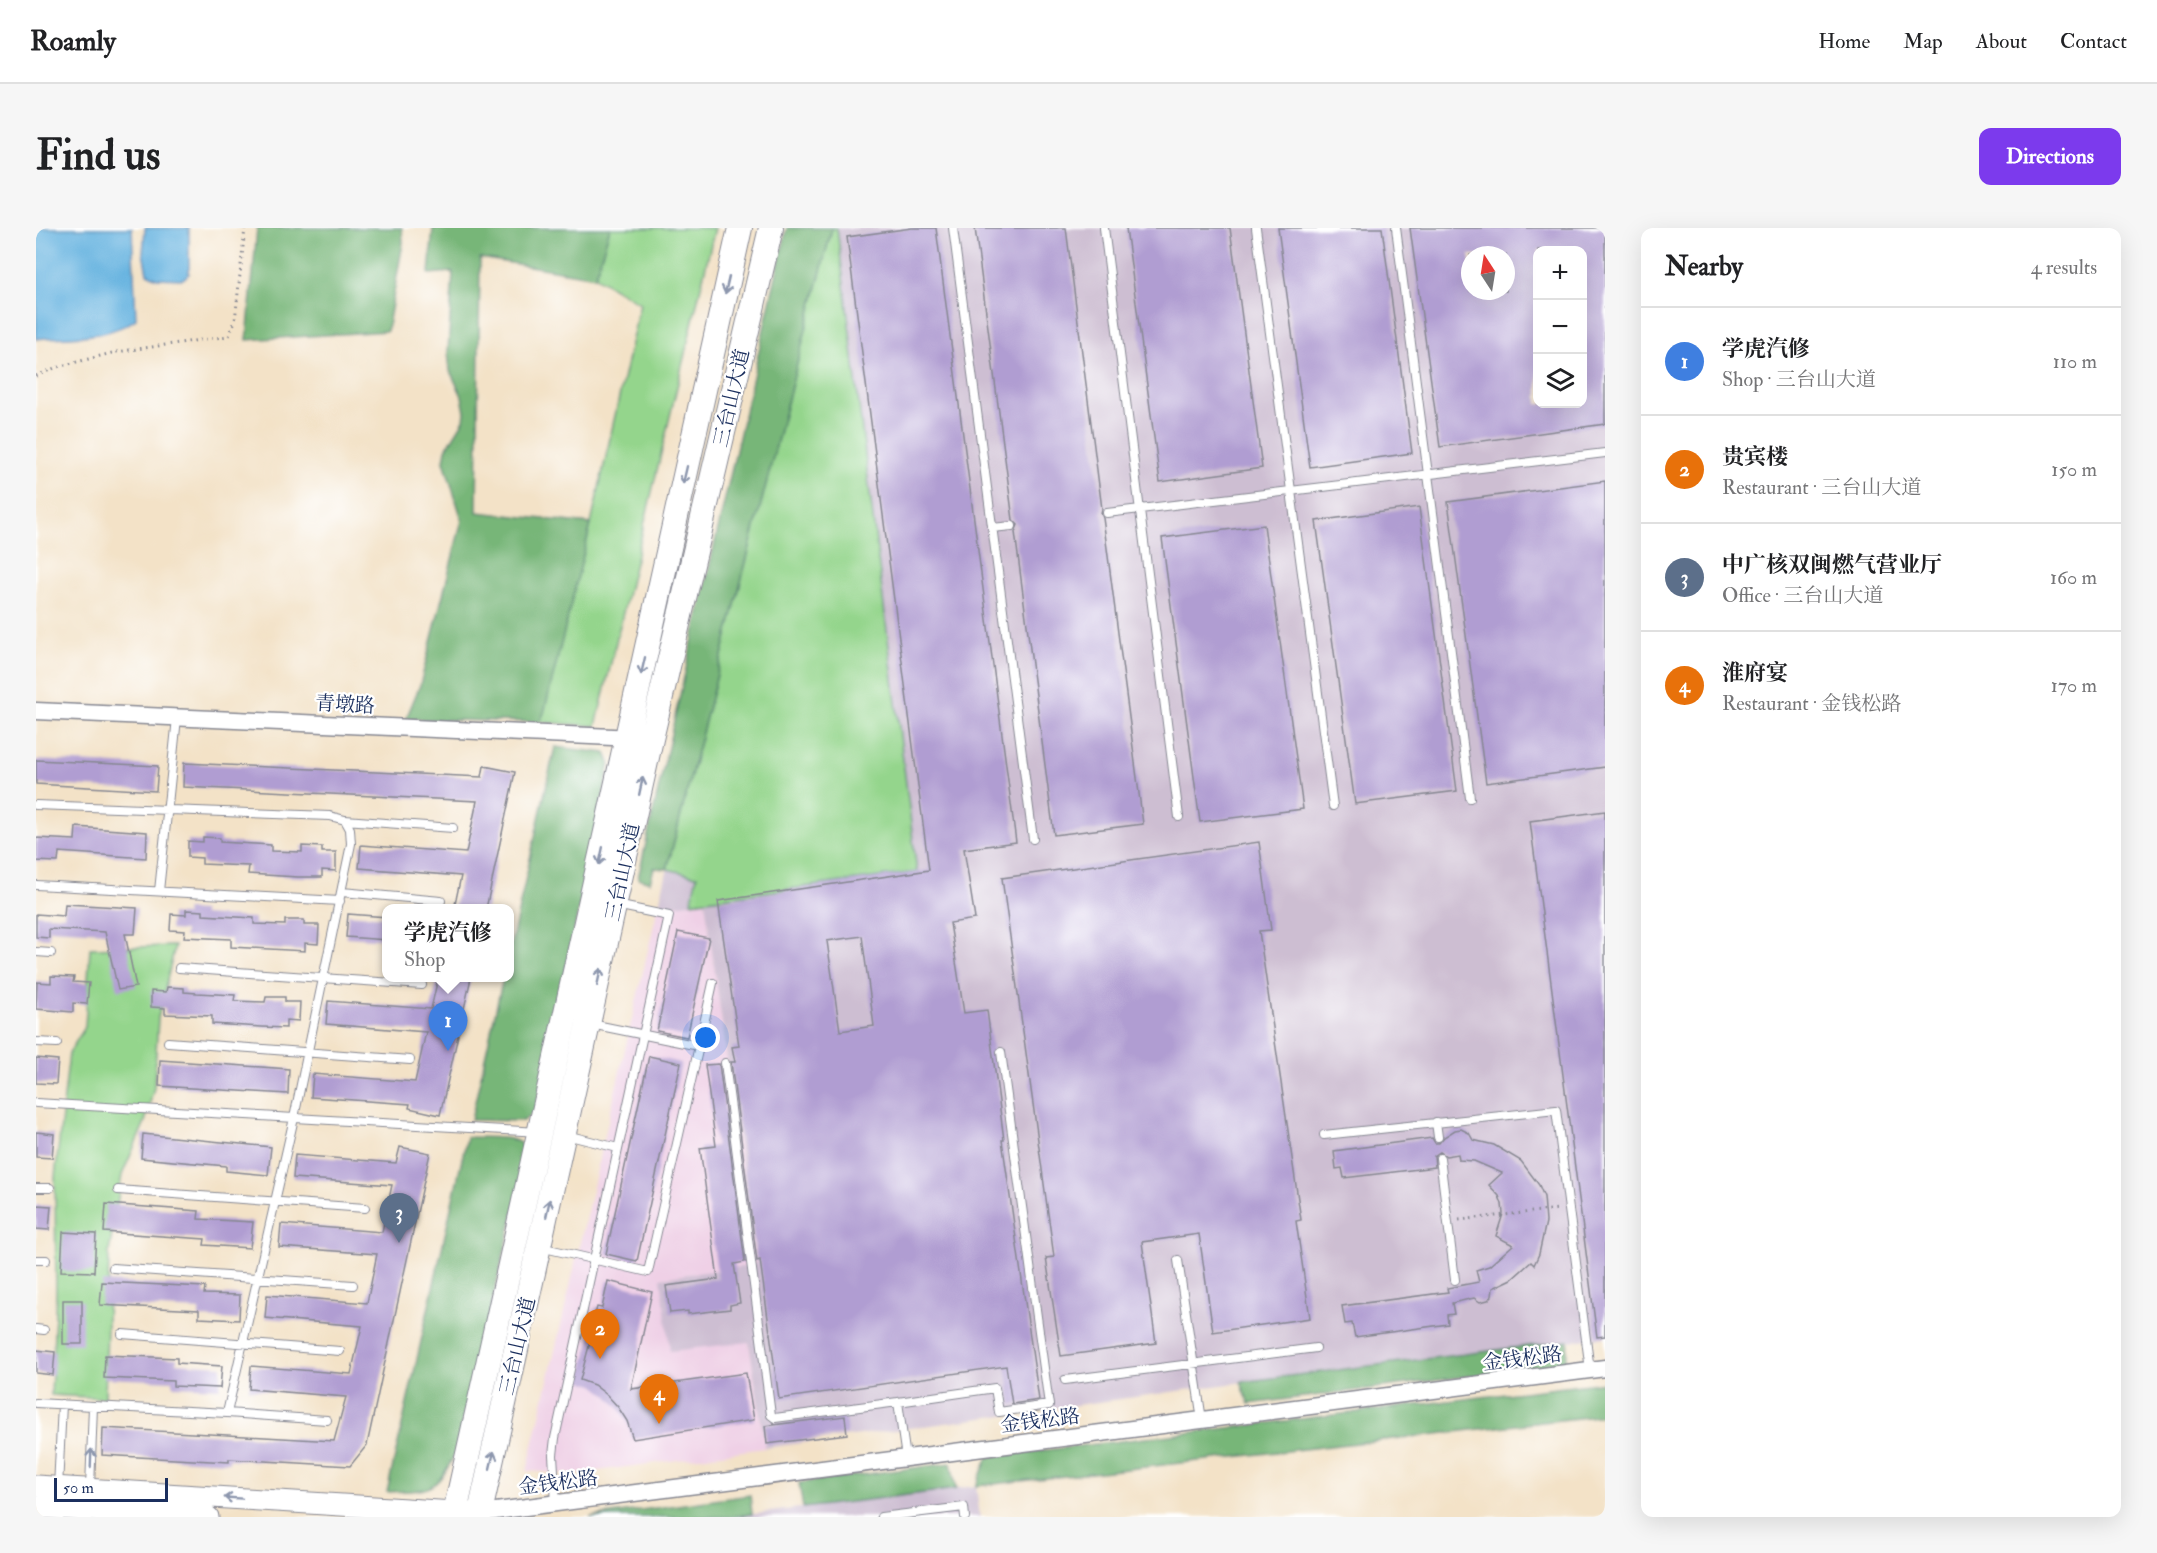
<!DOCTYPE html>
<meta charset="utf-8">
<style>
:root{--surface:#fff;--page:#f6f6f6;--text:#202124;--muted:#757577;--line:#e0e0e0;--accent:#7c3aed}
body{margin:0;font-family:"IM FELL Double Pica","Noto Serif SC",serif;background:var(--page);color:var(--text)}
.controls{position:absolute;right:18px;top:18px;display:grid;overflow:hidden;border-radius:12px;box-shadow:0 6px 24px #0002}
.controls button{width:54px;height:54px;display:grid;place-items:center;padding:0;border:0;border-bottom:2px solid var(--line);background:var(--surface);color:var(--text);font:30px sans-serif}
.compass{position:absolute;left:1425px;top:18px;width:54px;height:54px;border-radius:50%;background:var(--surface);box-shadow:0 6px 24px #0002;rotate:348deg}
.scale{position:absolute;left:18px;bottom:15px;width:114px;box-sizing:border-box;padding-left:6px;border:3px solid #1b2f5e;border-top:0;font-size:16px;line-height:21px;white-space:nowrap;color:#1b2f5e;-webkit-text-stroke:4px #fff;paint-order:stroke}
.you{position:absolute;left:670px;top:810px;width:21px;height:21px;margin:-15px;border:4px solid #fff;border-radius:50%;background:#1a73e8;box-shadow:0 0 0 9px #1a73e833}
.badge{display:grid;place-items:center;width:39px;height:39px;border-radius:50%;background:var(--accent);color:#fff;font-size:20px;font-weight:700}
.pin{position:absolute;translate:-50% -50px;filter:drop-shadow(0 2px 3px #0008)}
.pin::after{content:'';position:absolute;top:32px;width:21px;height:18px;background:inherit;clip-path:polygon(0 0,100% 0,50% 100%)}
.popup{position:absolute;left:346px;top:676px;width:132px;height:78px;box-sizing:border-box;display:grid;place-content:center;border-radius:12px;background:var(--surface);filter:drop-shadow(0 2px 4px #0005);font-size:20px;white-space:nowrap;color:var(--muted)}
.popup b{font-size:22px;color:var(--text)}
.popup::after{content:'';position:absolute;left:50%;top:100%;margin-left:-12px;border:12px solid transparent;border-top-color:var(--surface)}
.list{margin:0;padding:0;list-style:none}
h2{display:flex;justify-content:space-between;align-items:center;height:78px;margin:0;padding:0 24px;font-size:26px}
h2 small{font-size:20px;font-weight:400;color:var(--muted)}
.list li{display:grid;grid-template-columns:39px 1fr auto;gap:18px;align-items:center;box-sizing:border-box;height:108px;padding:0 24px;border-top:2px solid var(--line)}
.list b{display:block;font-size:22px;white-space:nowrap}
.list p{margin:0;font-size:20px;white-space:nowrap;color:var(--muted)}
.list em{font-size:20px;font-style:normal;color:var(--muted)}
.icon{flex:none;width:33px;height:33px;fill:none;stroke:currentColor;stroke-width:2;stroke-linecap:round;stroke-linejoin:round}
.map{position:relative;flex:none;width:1569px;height:1289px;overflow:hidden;border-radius:12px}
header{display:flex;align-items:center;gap:36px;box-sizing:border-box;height:84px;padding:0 30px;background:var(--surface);border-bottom:2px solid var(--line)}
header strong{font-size:28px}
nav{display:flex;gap:33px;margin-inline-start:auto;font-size:21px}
.intro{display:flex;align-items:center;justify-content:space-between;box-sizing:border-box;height:144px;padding:0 36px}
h1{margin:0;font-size:42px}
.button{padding:15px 27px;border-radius:12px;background:var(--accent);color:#fff;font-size:21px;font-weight:700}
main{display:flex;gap:36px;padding:0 36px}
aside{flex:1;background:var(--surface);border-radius:12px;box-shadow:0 6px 24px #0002}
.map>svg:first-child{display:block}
.built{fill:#efd0e6}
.industrial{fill:#cdbed2;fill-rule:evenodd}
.green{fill:#94d58c;stroke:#588275;stroke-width:1.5}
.forest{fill:#77b678;stroke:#49726b;stroke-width:1.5}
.water{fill:#67b4e0;stroke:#41729f;stroke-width:1.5}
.building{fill:#b09dd2;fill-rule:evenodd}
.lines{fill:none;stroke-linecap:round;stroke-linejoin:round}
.service-casing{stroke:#878892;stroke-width:10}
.minor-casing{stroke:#878892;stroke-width:19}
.tertiary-casing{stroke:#878892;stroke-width:23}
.secondary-casing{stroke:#878892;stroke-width:26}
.path{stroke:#878892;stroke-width:3;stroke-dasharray:1.5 4.5;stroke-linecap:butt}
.service{stroke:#fff;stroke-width:8}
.minor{stroke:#fff;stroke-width:16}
.tertiary{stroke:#fff;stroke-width:21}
.secondary{stroke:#fff;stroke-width:24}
.oneway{stroke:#8d97ae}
.labels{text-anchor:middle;stroke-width:4.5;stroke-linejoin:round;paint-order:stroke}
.street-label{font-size:20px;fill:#1b2f5e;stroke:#fff}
</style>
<header>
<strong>Roamly</strong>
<nav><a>Home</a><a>Map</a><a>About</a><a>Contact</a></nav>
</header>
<div class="intro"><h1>Find us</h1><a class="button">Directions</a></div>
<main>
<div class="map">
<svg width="1569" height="1289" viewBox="0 0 1569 1289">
<rect width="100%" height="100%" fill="#fff"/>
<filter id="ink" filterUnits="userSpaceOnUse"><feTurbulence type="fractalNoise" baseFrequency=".0167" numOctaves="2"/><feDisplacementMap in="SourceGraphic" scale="12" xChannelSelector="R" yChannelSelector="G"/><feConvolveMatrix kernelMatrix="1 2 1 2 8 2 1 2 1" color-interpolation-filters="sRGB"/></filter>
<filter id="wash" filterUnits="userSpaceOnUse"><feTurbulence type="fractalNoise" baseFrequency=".008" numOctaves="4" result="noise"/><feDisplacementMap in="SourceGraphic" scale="24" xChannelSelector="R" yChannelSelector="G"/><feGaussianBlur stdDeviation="1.35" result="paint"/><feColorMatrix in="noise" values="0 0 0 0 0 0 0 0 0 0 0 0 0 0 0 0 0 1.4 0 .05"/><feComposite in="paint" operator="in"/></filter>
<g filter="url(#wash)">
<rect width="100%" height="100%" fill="#f3e2c7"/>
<path class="built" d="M669,672L720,1038L626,1050L713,1113L729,1220L539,1246L491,1243L622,679Z"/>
<path class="industrial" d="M796,0H1569V1109L1288,1143L729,1220L713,1114L634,1123L625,1050L720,1037L669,673L622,679ZM1502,22H1546V176H1502ZM1434,27H1470V63H1434Z
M940,1258L944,1289H694Z"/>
<path class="green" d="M574,0H679L560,498L504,494L555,296L604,75L559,49Z
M796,0H801L881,644L655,674L661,648L631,641Z
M139,718L122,790L118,860L109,894L86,947L73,1024L69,1170L15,1167L20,1064L19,949L33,825L49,799L54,720Z"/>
<path class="forest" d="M221,0H366L367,15L351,103L211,112Z
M397,0H574L559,49L444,30L441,284L555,296L508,485L504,494L370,491L384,457L426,292L408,233L410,221L428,192L429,184L426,168L414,143L412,124L417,44L393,46Z
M751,0H796L631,641L618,640L614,654L602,650Z
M519,519L570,525L574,535L499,884L487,893L435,892L467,750H474V720Z
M431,909C443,910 476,907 484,915C489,921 488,932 489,939L419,1226C399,1266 393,1262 351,1264Z
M1532,1113L1530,1134L1520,1137L1213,1176L1205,1154Z
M1569,1154V1187L940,1258L952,1229Z
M915,1235L920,1261L767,1280L763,1255Z
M714,1267L716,1286L694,1289H554Z"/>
<path class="water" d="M0,0H96L100,91C73,111 32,108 0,111Z
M109,0H153V46L147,51L121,50L111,45L107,25Z"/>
<g id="blocks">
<path class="building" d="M876,0H900L980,614L928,621L939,691L914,695L928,785L951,782L968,912H966L1003,1172L976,1176L970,1138L743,1171L724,1032L721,1033L695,834H699L696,819L703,818L682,673L893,642L811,9ZM826,708L838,798L804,803L791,713Z
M939,0H1030L1066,281L1065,285L1067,290L1107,596L1018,607L979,304L982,297L977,292Z
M1090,0H1194L1226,240L1124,254Z
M1242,0H1346L1376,225L1274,239Z
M1374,0H1569V196L1404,219ZM1502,22H1546V176H1502ZM1434,27H1470V63H1434Z
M1569,253V539L1450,555L1412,274Z
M1383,279L1421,563L1319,576L1280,293Z
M1228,297L1267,581L1164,594L1126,310Z
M0,532L122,538L120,563L0,556Z
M148,535L446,549L448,538L479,544L450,681H418L425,648L323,640L325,617L430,625L441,573L147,559Z
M1569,583V1108L1561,1109L1494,593Z
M40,599L111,604L110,630L23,624L22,634L0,633V610L39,612Z
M167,609L184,610V614L235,617V623L266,624V618L286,619V624H300V643L286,642V649H262L212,646L213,638L166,636V630L152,629V613L167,614Z
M1223,614L1235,702L1223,703L1265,992L1260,993L1274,1090L1177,1104L1163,1006L1106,1014L1120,1115L1025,1128L1010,1030L1018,1029L966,650Z
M29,676L101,680L99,706H89L100,759L82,762L69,704L13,701V710L0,709V686L28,688Z
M150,682L167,683V687L218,690V696L249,697V692H268V697H283L282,716L269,715V723L195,719V711L148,709L149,703L134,702L135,686L150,687Z
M312,686L351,689V712L310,709Z
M642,704L673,710L651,809L621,803Z
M15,748L38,749L37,754L53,755L51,776L37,775V784L0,781L1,754L15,755Z
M402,750H435L404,887L373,880L374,876L275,869L277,846L379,854L390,804L290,796L292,773L395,781Z
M131,759L148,760V764L161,765L199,767L198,773L229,774L230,769H249V774H264L263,793L250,792V800L226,799L176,796V788L129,786V780L115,779V763L130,764Z
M613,828L645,835L601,1033L570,1026Z
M0,830L22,832L20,856L0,855Z
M124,832L253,841L252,866L123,858Z
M683,836L709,1034L698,1036L704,1075L694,1077V1081L652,1086V1083L634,1085L630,1058L682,1051L664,920L680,918L669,837Z
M1425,901L1433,905L1437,912L1458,917L1485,933L1503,957L1508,969L1510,994L1503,1026L1498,1037L1495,1034L1476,1051L1457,1060L1456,1068L1452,1072L1444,1074L1438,1070L1416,1075L1418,1086L1411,1087L1412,1096L1319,1109L1316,1095L1309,1096L1306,1078L1412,1064L1411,1060L1443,1054L1440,1042L1453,1038L1477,1017L1460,1008L1467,986L1466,976L1463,968L1453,957L1466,945L1438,933L1423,932L1422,926L1410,928L1404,924L1398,928L1399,939L1308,950L1306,940L1300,941L1298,923L1396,910L1399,915H1403L1408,909L1419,902Z
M0,904L18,906L16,930L0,929Z
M107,906L235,919L232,947L190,943V938L105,930Z
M364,919L394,925L331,1217L314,1238L193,1231V1234L66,1227L67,1200L298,1213L310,1169L213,1161L215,1138L315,1146L326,1098L229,1090L231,1067L331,1075L341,1026L243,1019L245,996L346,1004L356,957L257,950L259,927L360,935Z
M70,976L163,983L162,991L217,994L214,1020L168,1017L169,1011L68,1004Z
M0,977L15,978L13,1002L0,1001Z
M27,1004L60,1006L58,1044L25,1043Z
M572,1053L616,1064L595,1161L710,1145L718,1192L597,1211L591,1193L582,1179L571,1167L558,1157L544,1152L560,1091L558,1090L561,1079L566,1080Z
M66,1054L169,1059L168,1066L204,1067L203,1092L163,1090V1082L64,1077Z
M27,1072H46V1116H27Z
M0,1122L19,1124L17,1147L0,1145Z
M69,1127L141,1130V1135L186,1138L184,1160L137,1158V1153L68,1150Z
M809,1188L811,1206L731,1216L729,1198Z"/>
</g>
</g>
<g filter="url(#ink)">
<use href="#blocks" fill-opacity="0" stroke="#878892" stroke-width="1.5"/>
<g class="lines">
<g class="service-casing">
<path id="service" d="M917,0L997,611
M1068,0L1143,589
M1220,0L1297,578
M1360,0L1434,570
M1071,285L1569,225
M956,300L976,298
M0,577L294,588L309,592L314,601L315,616L258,890L191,1185L0,1175
M309,592L417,600
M0,657L304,673
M123,663L141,490
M306,664L405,673
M0,724L15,725
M143,740L386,757
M0,814L21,815
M132,814L374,832
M663,818L677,755
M689,835L735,1187L739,1190L862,1174L870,1230
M0,875L503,904
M1400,894L1402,909
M530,907L582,920
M1288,907L1520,882L1554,1142
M1404,930L1419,1052
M0,960H14
M82,962L329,980
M504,1019L612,1044L663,818L555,796
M0,1032H10
M1142,1032L1166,1192
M77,1040L317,1057
M0,1101L8,1102
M86,1106L304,1123
M1029,1152L1280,1120
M862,1174L959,1160L963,1184L1013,1177L965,824
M191,1185L291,1192
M22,1260L26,1176
M54,1260L57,1178
M520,1275L517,1227L519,1210L633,688L580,677
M845,1289L928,1279L929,1289"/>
</g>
<g class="minor-casing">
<path id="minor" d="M0,483L599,510
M444,1285L1569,1140"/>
</g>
<g class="tertiary-casing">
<path id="tertiary" d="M0,1258L434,1285
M0,1279L172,1289"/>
</g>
<g class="secondary-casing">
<path id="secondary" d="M418,1289L704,0
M443,1289L615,511L735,0"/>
</g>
<path class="path" d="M0,148L21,139L80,124L193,108L199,93L209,0
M1423,992L1523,981"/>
<use href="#service" class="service"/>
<use href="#minor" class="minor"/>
<use href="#tertiary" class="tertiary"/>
<use href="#secondary" class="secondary"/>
</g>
<defs><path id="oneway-shaft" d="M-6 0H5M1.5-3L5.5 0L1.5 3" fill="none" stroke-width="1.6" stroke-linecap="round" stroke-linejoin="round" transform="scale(1.5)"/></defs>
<g class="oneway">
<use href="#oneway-shaft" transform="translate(691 57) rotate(103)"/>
<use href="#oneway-shaft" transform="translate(649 247) rotate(103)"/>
<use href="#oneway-shaft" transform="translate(607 438) rotate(103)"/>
<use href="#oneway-shaft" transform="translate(605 558) rotate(-78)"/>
<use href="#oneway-shaft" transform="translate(565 628) rotate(102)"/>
<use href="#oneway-shaft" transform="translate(563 749) rotate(-78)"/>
<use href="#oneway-shaft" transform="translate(512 980) rotate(-78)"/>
<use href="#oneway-shaft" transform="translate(55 1230) rotate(-88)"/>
<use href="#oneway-shaft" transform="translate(456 1232) rotate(-77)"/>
<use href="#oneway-shaft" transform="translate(197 1270) rotate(-176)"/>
</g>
</g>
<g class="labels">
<g class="street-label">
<text transform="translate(695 170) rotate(-77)" y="7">三台山大道</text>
<text transform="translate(309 476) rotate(3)" y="7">青墩路</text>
<text transform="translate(586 644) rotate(-78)" y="7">三台山大道</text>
<text transform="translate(481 1118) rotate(-77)" y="7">三台山大道</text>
<text transform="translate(1486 1130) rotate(-7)" y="7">金钱松路</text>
<text transform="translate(1004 1192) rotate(-7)" y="7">金钱松路</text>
<text transform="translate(522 1254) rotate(-7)" y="7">金钱松路</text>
</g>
</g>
</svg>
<div class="controls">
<button>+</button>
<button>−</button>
<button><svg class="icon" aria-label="layers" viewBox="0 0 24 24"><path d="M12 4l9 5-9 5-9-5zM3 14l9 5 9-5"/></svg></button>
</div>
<svg class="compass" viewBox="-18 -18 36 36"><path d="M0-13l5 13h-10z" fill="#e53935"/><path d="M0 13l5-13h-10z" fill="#757577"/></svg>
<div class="scale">50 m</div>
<div class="you"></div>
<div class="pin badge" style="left:412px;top:823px;background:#3f7fe0">1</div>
<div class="popup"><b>学虎汽修</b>Shop</div>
<div class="pin badge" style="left:564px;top:1131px;background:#e8710a">2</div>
<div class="pin badge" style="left:363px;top:1015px;background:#5c6f8a">3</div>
<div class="pin badge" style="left:623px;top:1196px;background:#e8710a">4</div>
</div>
<aside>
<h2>Nearby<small>4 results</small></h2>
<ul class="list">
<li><span class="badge" style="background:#3f7fe0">1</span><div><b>学虎汽修</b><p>Shop · 三台山大道</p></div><em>110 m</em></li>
<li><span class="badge" style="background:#e8710a">2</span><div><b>贵宾楼</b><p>Restaurant · 三台山大道</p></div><em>150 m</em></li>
<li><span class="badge" style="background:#5c6f8a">3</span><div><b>中广核双闽燃气营业厅</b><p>Office · 三台山大道</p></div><em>160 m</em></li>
<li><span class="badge" style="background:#e8710a">4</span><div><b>淮府宴</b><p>Restaurant · 金钱松路</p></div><em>170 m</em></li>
</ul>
</aside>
</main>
